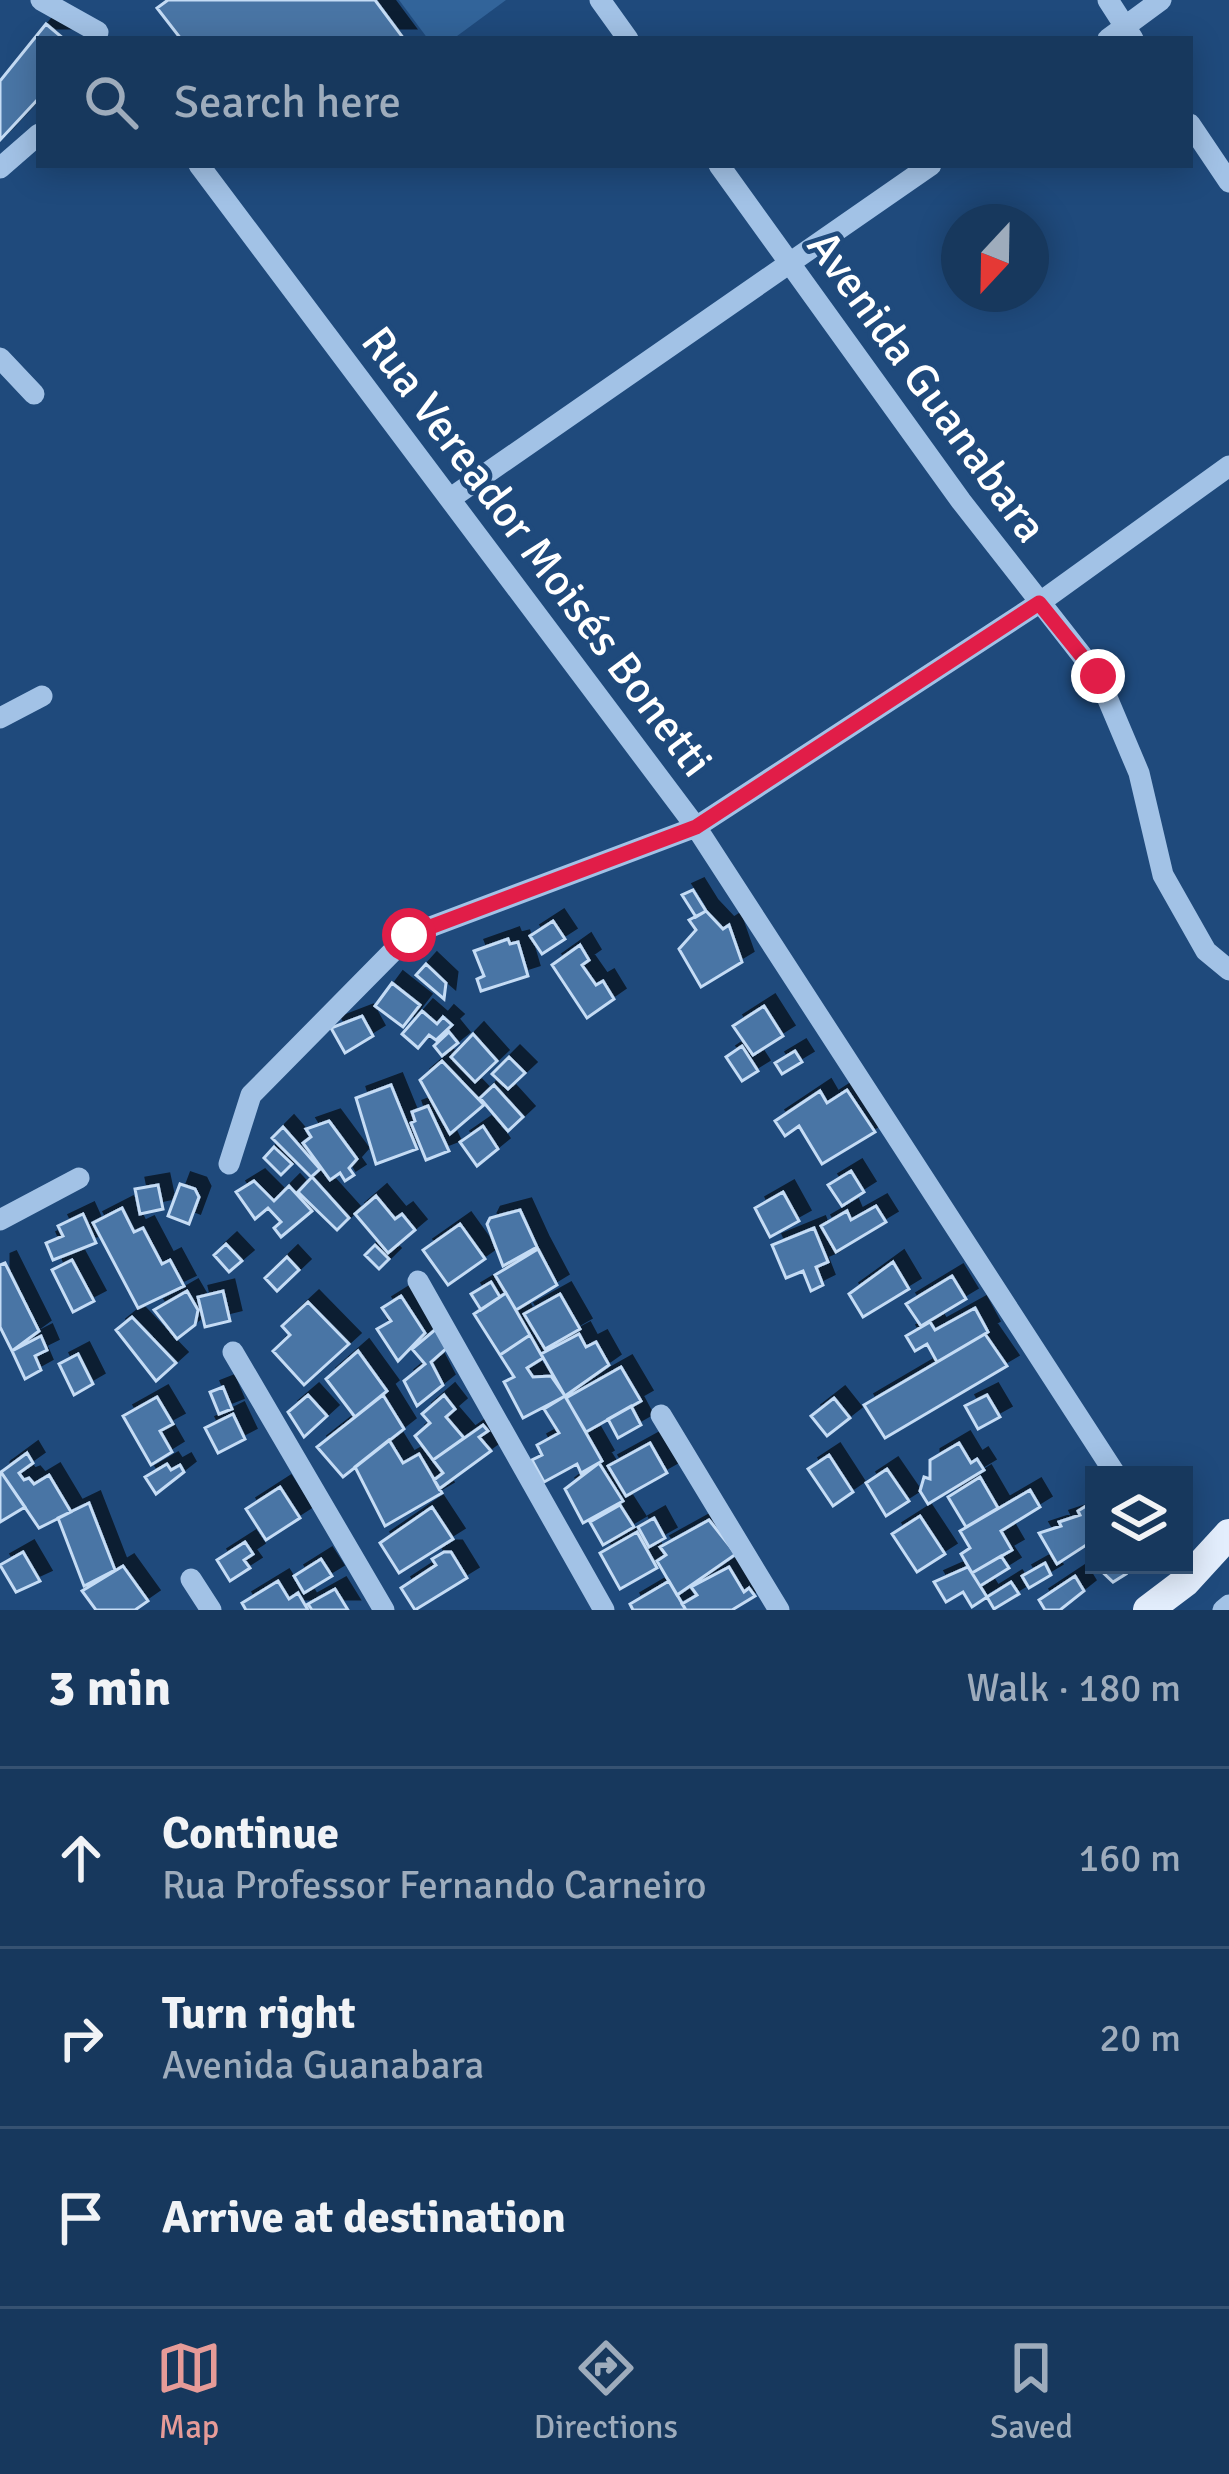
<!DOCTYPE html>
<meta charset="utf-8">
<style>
:root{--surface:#17385d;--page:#203f63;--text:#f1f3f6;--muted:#9eacbc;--line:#365272;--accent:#e69b98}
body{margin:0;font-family:Signika,sans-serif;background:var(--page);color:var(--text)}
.controls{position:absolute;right:36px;bottom:36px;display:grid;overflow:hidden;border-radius:0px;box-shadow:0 6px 30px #0003}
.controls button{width:108px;height:108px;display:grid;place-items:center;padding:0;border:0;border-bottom:3px solid var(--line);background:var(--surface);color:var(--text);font:60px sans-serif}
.compass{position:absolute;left:941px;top:204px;width:108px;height:108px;border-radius:50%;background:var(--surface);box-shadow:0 6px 30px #0003;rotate:202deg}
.stop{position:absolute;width:36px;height:36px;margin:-27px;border:9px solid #e11d48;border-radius:50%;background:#fff}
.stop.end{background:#e11d48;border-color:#fff;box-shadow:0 3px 12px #0008}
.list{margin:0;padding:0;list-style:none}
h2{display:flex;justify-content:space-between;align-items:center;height:156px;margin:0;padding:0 48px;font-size:51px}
h2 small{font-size:39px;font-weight:400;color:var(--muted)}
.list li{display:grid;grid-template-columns:78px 1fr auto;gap:36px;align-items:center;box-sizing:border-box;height:180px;padding:0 48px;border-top:3px solid var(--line)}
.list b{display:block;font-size:45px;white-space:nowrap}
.list p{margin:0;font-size:39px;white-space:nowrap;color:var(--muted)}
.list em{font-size:39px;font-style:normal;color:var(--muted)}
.icon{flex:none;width:66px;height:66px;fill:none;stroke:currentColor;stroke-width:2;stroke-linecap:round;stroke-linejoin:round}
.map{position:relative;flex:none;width:1229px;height:1610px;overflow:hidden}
.search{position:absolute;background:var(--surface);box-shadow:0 6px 30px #0003;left:36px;right:36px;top:36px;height:132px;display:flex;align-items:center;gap:30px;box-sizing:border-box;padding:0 42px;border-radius:0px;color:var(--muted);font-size:45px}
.sheet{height:696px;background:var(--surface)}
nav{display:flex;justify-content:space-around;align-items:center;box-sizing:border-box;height:168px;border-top:3px solid var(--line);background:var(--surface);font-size:33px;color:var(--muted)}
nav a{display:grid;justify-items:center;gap:6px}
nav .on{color:var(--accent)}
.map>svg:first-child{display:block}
.green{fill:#32649a}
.building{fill:#4874a5;stroke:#c5dcf5;stroke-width:3;filter:url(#shadow)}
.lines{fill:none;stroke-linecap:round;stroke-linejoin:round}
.minor{stroke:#a2c2e6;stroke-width:21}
.major{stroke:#e3eefd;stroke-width:30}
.route{stroke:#e11d48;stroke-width:15}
.labels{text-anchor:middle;stroke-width:9;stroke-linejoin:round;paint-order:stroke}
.street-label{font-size:45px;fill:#fff;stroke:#1f4a7c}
</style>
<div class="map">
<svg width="1229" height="1610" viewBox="0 0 1229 1610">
<defs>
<filter id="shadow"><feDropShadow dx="11" dy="-11" stdDeviation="0" flood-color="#0009"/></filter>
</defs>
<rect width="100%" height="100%" fill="#1f4a7c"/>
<path class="green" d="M399,0H506L453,39H428Z"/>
<path class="building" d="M168,0H375L404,39H181L157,8Z
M46,24L64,39H39V98L0,140V81Z
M693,890L706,911L696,917L682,895Z
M706,911L723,929L729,925L742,962L701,987L679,949L696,930L689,920Z
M553,921L565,939L542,954L530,936Z
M508,939L510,944L518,942L528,976L481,991L477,979L484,976L474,951Z
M580,945L589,960L582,965L596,985L603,981L614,999L587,1018L552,965Z
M426,964L446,983L444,999L416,975Z
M392,983L420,1005L403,1027L375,1006Z
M764,1006L783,1036L753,1055L733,1026Z
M422,1011L437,1024L443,1017L452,1025L436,1040L429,1035L418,1048L402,1034Z
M362,1016L373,1036L345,1053L331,1028Z
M449,1032L458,1043L442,1056L434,1046Z
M473,1034L497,1061L475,1082L451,1057Z
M742,1046L758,1071L742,1081L726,1057Z
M795,1051L802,1062L782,1074L775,1063Z
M509,1057L525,1073L508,1089L492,1074Z
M442,1061L484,1105L450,1134L420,1080Z
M391,1085L417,1149L376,1164L356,1098Z
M494,1085L523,1117L508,1131L480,1098Z
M847,1090L875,1132L822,1164L799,1126L785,1136L775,1121L820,1091L827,1103Z
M428,1106L449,1151L426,1160L411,1123L415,1121L412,1112Z
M329,1121L357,1159L349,1168L354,1175L345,1181L340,1173L330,1180L303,1143L311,1137L306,1129Z
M483,1126L498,1149L477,1166L460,1142Z
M283,1127L320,1169L311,1177L272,1138Z
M274,1147L292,1164L281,1175L264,1158Z
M851,1171L864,1192L842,1206L828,1185Z
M312,1177L349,1218L337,1230L298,1192Z
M254,1181L274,1201L289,1186L312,1211L281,1237L274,1228L281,1222L268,1208L255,1219L236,1192Z
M180,1184L195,1189L199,1197L189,1224L168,1216Z
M158,1185L163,1209L140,1214L135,1189Z
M783,1192L799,1221L770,1237L755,1208Z
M376,1196L395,1219L402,1214L415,1230L388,1253L355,1214Z
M876,1206L886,1222L836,1252L821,1226L847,1211L851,1220Z
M122,1208L134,1232L143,1228L162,1264L170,1260L184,1286L138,1308L93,1223Z
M520,1210L537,1247L503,1266L487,1224L490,1218Z
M83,1214L96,1243L53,1260L46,1243L63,1236L58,1226Z
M460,1224L485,1259L448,1285L423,1250Z
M814,1228L828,1262L816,1267L823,1285L811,1291L803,1271L786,1278L772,1245Z
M226,1244L242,1261L229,1272L214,1255Z
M375,1245L389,1259L379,1269L365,1255Z
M538,1249L557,1285L516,1310L495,1275Z
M287,1257L299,1270L277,1291L265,1278Z
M72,1260L94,1301L73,1312L52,1270Z
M893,1262L909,1289L863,1317L849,1294Z
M5,1263L39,1331L12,1351L0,1327V1265Z
M952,1276L966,1299L921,1326L906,1304Z
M491,1282L500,1297L481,1310L471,1294Z
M187,1291L198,1310L195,1325L177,1339L154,1310Z
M223,1291L230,1321L205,1327L198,1297Z
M506,1293L530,1335L500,1355L474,1314Z
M560,1294L580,1329L545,1349L524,1314Z
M401,1296L425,1333L398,1361L377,1329L391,1321L382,1308Z
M308,1302L349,1344L304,1385L273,1351L290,1335L282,1326Z
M975,1308L988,1332L937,1362L927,1344L915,1351L906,1336L930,1322L935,1330Z
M132,1317L176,1363L156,1381L116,1330Z
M436,1329L447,1348L431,1362L443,1385L417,1406L404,1381L425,1364L412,1349Z
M579,1334L586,1347L596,1342L609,1365L565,1396L541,1354Z
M985,1334L1007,1366L885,1438L864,1405Z
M530,1335L543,1358L527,1368L533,1377L551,1376L565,1396L523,1418L504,1382L514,1377L500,1355Z
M41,1336L47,1350L35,1356L41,1370L25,1379L12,1351Z
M358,1351L387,1391L355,1417L326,1379Z
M78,1354L93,1384L74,1395L59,1364Z
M621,1367L641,1401L586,1432L566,1398Z
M223,1387L232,1409L219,1414L210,1392Z
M308,1395L327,1416L304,1437L288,1412Z
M383,1395L404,1429L343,1477L317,1447Z
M444,1395L455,1409L446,1417L464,1438L433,1460L415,1436L430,1423L422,1414Z
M987,1395L1000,1417L978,1429L965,1406Z
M565,1396L602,1461L581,1473L577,1464L544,1482L532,1460L542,1455L537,1445L559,1433L544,1409Z
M157,1397L173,1424L160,1431L172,1452L151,1465L123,1416Z
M834,1398L850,1418L827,1436L811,1416Z
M631,1406L641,1425L618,1438L608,1419Z
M233,1414L245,1439L218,1453L205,1428Z
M483,1425L488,1431L479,1437L491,1451L439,1489L434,1480L443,1473L433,1460Z
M389,1440L403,1463L419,1454L442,1493L385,1526L355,1467Z
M650,1443L667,1473L626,1496L608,1466Z
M959,1443L971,1463L977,1459L984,1470L928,1504L920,1491L924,1477L930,1479V1460Z
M27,1453L33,1463L19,1473L24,1480L29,1478L34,1484L49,1475L71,1512L39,1528L1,1472Z
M829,1455L853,1492L833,1506L808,1469Z
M599,1463L623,1501L583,1523L565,1489Z
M167,1464L171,1470L180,1465L184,1472L156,1494L145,1477Z
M887,1469L909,1501L886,1516L866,1483Z
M1,1472L25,1507L0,1522V1473Z
M980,1477L998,1508L966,1527L948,1497Z
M280,1487L300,1518L266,1540L246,1509Z
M1030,1490L1040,1507L1001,1531L1012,1550L972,1573L961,1554L970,1548L960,1531Z
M1094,1501V1540L1057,1564L1039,1533L1061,1526L1059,1522L1080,1515L1078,1511Z
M89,1503L115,1570L84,1586L58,1518Z
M620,1505L634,1527L603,1545L590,1522Z
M432,1507L453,1539L399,1573L380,1543Z
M920,1516L945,1554L917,1572L892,1534Z
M654,1518L665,1538L649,1547L638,1527Z
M709,1520L736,1554L677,1595L657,1561L666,1555L660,1547Z
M637,1532L657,1568L620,1589L600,1553Z
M245,1542L253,1554L244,1560L250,1568L230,1581L217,1560Z
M23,1552L40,1581L16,1592L0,1565Z
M444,1552H451L467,1578L415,1610L401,1588L436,1565L432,1559Z
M1001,1556L1009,1568L980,1586L972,1573Z
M321,1559L332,1576L304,1593L294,1576Z
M1045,1563L1051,1575L1029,1588L1022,1576Z
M1095,1565H1121L1126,1574L1113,1582Z
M123,1566L148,1601L135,1610H96L82,1591Z
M729,1567L744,1592L749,1588L755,1596L732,1610H686L682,1604L697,1595L691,1587Z
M968,1567L987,1597L972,1607L963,1592L946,1602L934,1582Z
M1075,1576L1084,1591L1060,1610H1045L1039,1600Z
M278,1581L289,1599L298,1593L308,1610H246L242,1603Z
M669,1581L686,1610H633L630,1604Z
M1011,1582L1019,1594L994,1609L987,1597Z
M335,1589L348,1610H312L308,1604Z"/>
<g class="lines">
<path class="minor" d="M41,0L98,32
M600,0L628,39
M1108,0L1133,39
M1108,39L1161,0
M1190,124L1229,182
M199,165L696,827L1116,1475
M719,165L961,501L1098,676L1139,773L1163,875L1206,951L1229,970
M0,168L39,134
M0,358L34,394
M451,498L931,165
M0,718L42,696
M229,1164L251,1095L409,935L696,827L1039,603L1229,466
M0,1220L79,1178
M418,1281L604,1610
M233,1352L384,1610
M661,1415L779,1610
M191,1579L211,1610
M1223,1610L1229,1605"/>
<path class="major" d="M1148,1610L1185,1582L1229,1534"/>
</g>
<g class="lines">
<path class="route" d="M409,935L696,827L1039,603L1098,676"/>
</g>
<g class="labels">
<g class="street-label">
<text transform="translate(928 386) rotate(54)" y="16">Avenida Guanabara</text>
<text transform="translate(538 551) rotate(53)" y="16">Rua Vereador Moisés Bonetti</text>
</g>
</g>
</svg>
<div class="controls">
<button><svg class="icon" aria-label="layers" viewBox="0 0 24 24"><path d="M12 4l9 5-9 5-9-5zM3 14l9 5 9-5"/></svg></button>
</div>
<svg class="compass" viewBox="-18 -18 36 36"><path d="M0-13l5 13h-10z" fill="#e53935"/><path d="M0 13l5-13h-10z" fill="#9eacbc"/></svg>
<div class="stop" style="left:409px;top:935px"></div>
<div class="stop end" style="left:1098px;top:676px"></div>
<div class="search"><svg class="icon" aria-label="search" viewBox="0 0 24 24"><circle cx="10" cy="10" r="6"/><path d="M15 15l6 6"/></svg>Search here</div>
</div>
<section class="sheet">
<h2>3 min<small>Walk · 180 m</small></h2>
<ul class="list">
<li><svg class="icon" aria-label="ahead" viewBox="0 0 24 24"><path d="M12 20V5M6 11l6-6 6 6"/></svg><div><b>Continue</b><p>Rua Professor Fernando Carneiro</p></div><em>160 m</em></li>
<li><svg class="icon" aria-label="right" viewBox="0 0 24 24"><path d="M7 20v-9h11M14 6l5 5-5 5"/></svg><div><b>Turn right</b><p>Avenida Guanabara</p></div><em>20 m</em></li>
<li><svg class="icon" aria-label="arrive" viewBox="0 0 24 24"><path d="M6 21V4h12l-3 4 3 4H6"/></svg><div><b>Arrive at destination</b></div></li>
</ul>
</section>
<nav>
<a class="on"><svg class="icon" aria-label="map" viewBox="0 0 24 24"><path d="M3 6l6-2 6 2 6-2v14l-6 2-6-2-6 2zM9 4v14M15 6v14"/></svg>Map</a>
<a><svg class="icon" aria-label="directions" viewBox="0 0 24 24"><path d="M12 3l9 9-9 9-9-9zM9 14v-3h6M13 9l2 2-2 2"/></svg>Directions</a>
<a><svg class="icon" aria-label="saved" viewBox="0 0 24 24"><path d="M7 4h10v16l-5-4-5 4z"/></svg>Saved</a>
</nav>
